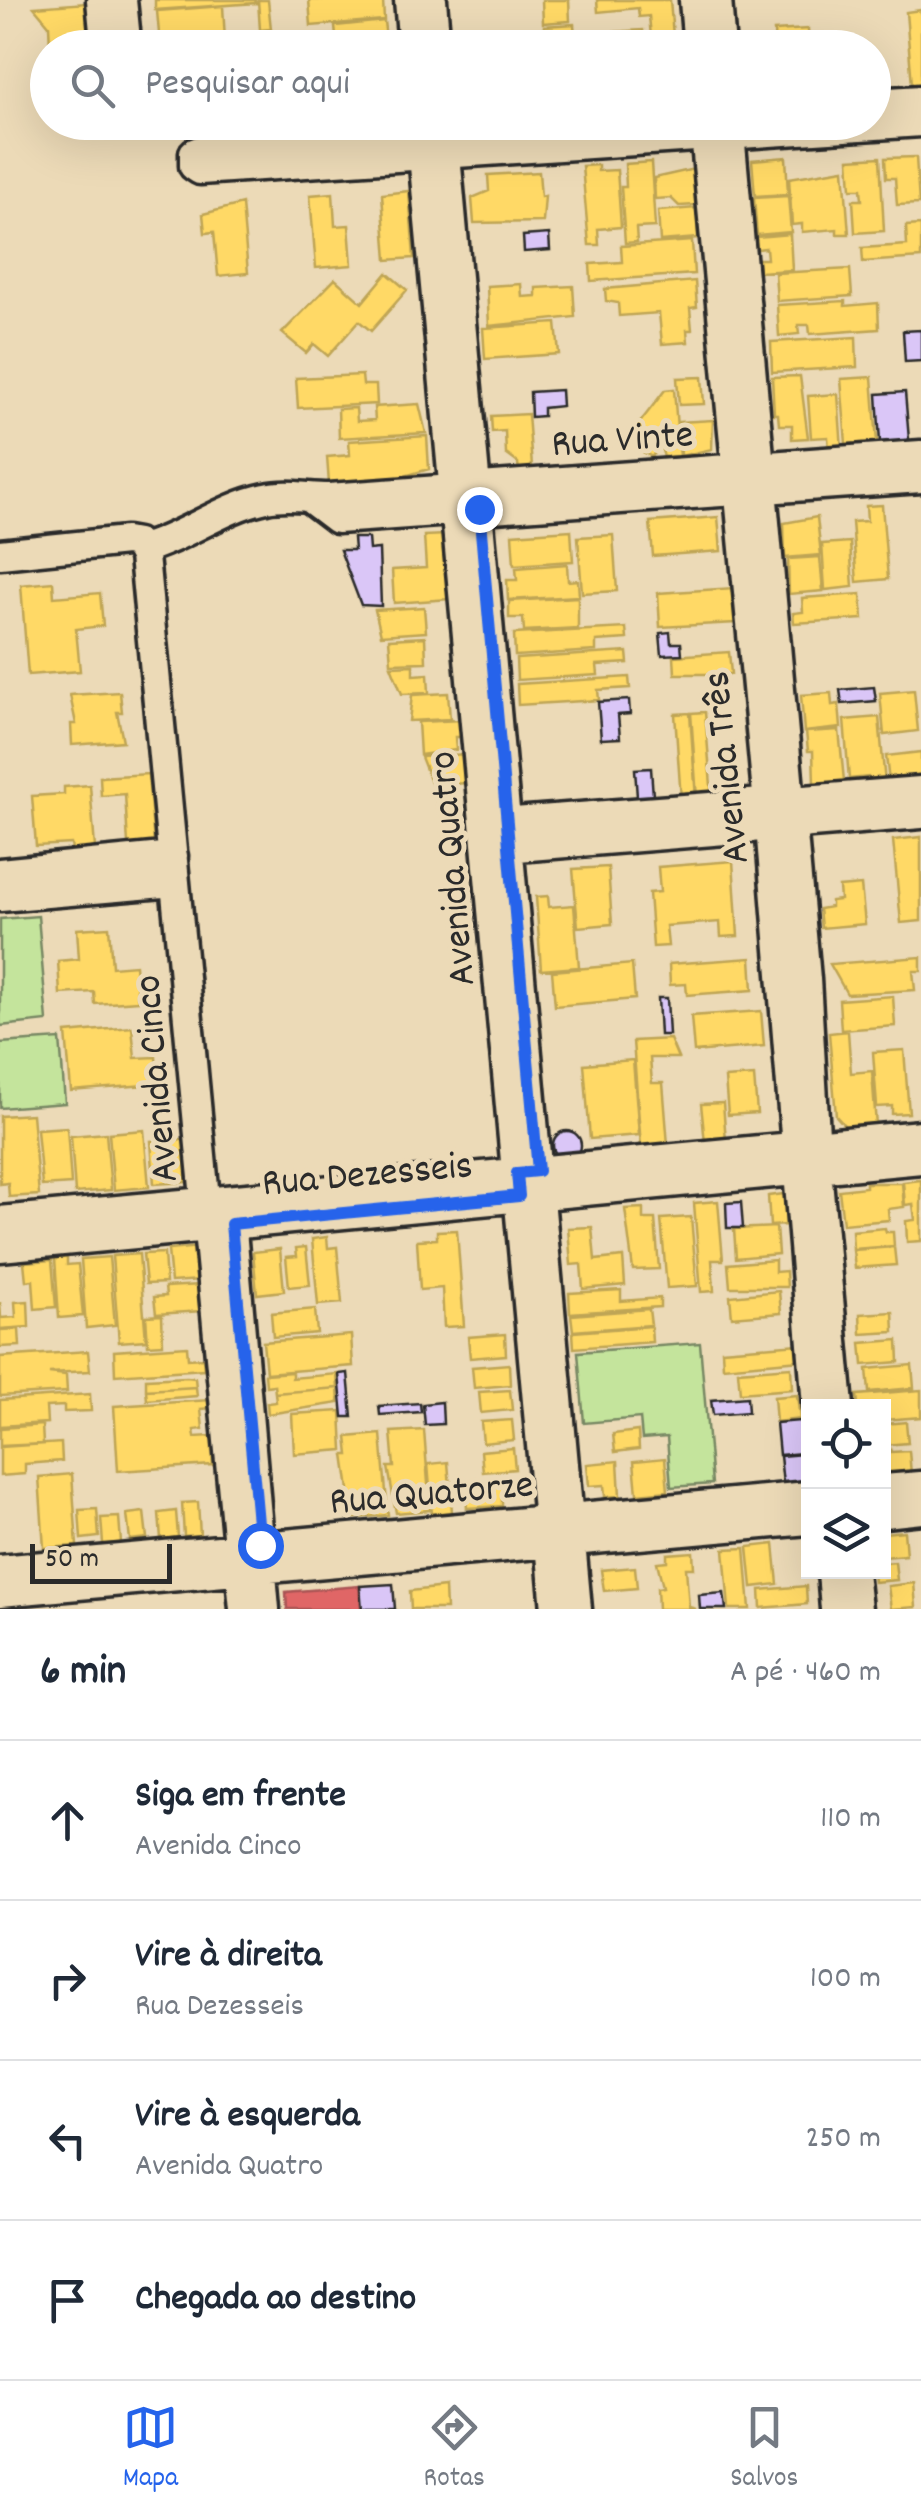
<!DOCTYPE html>
<html lang="pt">
<meta charset="utf-8">
<style>
:root{--surface:#fff;--page:#f2f2f3;--text:#1f2937;--muted:#747a83;--line:#e0e1e3;--accent:#2563eb}
body{margin:0;font-family:Dekko,sans-serif;background:var(--page);color:var(--text)}
.controls{position:absolute;right:30px;bottom:30px;display:grid;overflow:hidden;border-radius:0px;box-shadow:0 10px 40px #0002}
.controls button{width:90px;height:90px;display:grid;place-items:center;padding:0;border:0;border-bottom:2px solid var(--line);background:var(--surface);color:var(--text);font:50px sans-serif}
.scale{position:absolute;left:30px;bottom:25px;width:142px;box-sizing:border-box;padding-left:10px;border:5px solid #2b2b2b;border-top:0;font-size:28px;line-height:35px;white-space:nowrap;color:#2b2b2b;-webkit-text-stroke:8px #ecdab7;paint-order:stroke}
.stop{position:absolute;width:30px;height:30px;margin:-22px;border:8px solid #2563eb;border-radius:50%;background:#fff}
.stop.end{background:#2563eb;border-color:#fff;box-shadow:0 2px 10px #0008}
.list{margin:0;padding:0;list-style:none}
h2{display:flex;justify-content:space-between;align-items:center;height:130px;margin:0;padding:0 40px;font-size:42px}
h2 small{font-size:32px;font-weight:400;color:var(--muted)}
.list li{display:grid;grid-template-columns:65px 1fr auto;gap:30px;align-items:center;box-sizing:border-box;height:160px;padding:0 40px;border-top:2px solid var(--line)}
.list b{display:block;font-size:38px;white-space:nowrap}
.list p{margin:0;font-size:32px;white-space:nowrap;color:var(--muted)}
.list em{font-size:32px;font-style:normal;color:var(--muted)}
.icon{flex:none;width:55px;height:55px;fill:none;stroke:currentColor;stroke-width:2;stroke-linecap:round;stroke-linejoin:round}
.map{position:relative;flex:none;width:921px;height:1609px;overflow:hidden}
.search{position:absolute;background:var(--surface);box-shadow:0 10px 40px #0002;left:30px;right:30px;top:30px;height:110px;display:flex;align-items:center;gap:25px;box-sizing:border-box;padding:0 35px;border-radius:55px;color:var(--muted);font-size:38px}
.sheet{height:770px;background:var(--surface)}
nav{display:flex;justify-content:space-around;align-items:center;box-sizing:border-box;height:140px;border-top:2px solid var(--line);background:var(--surface);font-size:28px;color:var(--muted)}
nav a{display:grid;justify-items:center;gap:5px}
nav .on{color:var(--accent)}
.map>svg:first-child{display:block}
.green{fill:#c4e49c;stroke:#788864;stroke-width:2.5}
.homes{fill:#ffd966;stroke:#bfa554;stroke-width:2.5}
.shops{fill:#e06666;stroke:#aa5454;stroke-width:2.5}
.building{fill:#dac6f7;stroke:#2b2b2b;stroke-width:2.5}
.lines{fill:none;stroke-linecap:round;stroke-linejoin:round}
.minor-casing{stroke:#2b2b2b;stroke-width:35}
.minor{stroke:#ecdab7;stroke-width:28}
.route{stroke:#2563eb;stroke-width:12}
.labels{text-anchor:middle;stroke-width:10;stroke-linejoin:round;paint-order:stroke}
.street-label{font-size:40px;fill:#2b2b2b;stroke:#ecdab7}
</style>
<div class="map">
<svg width="921" height="1609" viewBox="0 0 921 1609">
<rect width="100%" height="100%" fill="#ecdab7"/>
<filter id="ink" filterUnits="userSpaceOnUse"><feTurbulence type="fractalNoise" baseFrequency=".01" numOctaves="2"/><feDisplacementMap in="SourceGraphic" scale="20" xChannelSelector="R" yChannelSelector="G"/><feConvolveMatrix kernelMatrix="1 2 1 2 8 2 1 2 1" color-interpolation-filters="sRGB"/></filter>
<g filter="url(#ink)">
<path class="green" d="M38,916L47,1021L0,1026V919Z
M60,1039L65,1103L0,1108V1043Z
M700,1343L712,1484L671,1487L667,1437L642,1439L640,1418L584,1423L578,1352Z"/>
<path class="homes" d="M155,0H255L256,3L155,10Z
M258,0H268L271,29L260,30Z
M309,0H383L384,20L311,26Z
M542,0H569L570,21L543,23Z
M597,0H670L674,48H648L652,47L649,16L639,17L638,8L598,12Z
M86,3L90,48H50L49,25L34,7Z
M223,6L225,40L160,45L157,11Z
M921,10V85H912L906,12Z
M384,21L387,48H337L335,26Z
M574,24L576,48H546L544,26Z
M808,29L809,48H775L774,31Z
M643,30L645,48H614L612,32Z
M291,36L292,48H258L257,39Z
M786,157L788,194L755,196L752,160Z
M880,157L884,231L855,233L853,200H862L861,189H851L849,159Z
M916,157L919,204L897,205L895,178H886L885,158Z
M651,162L655,227L636,228L637,242L625,243L621,187H626L625,164Z
M598,165V171L617,170L621,227L598,229L599,245H589L582,166Z
M694,169L696,205L679,206L671,198L655,199L654,178Z
M844,169L849,234H837V229L802,232V224L792,225L789,178Z
M539,172L541,197L545,196L543,222L474,223L472,198L489,191L488,175Z
M409,191L414,258L387,260L382,194Z
M333,193L335,226L349,225L352,265L316,268L310,195Z
M788,196L791,232L757,235L754,198Z
M242,204L248,273L218,276L214,232L205,233L203,214Z
M696,208L698,238L660,241L658,211Z
M921,225V258L863,262L862,248L907,245L906,226Z
M790,234L792,270L759,272L758,259H767L766,248L757,249L756,237Z
M692,241L694,274L591,281L590,264L622,262L621,246Z
M850,269L852,296L777,301L775,273Z
M387,273L407,290L371,331L359,321L328,356L314,344L306,353L282,333L335,279L362,303Z
M695,281L697,307L690,308L692,330H687L688,342L662,344L659,313L619,316L618,303L606,301L605,289Z
M521,284L522,297L536,296V288L573,286L575,317L489,326L487,286Z
M845,301V306L878,303L879,329L810,334L809,325H798L799,334L779,336L777,305Z
M556,323L559,354L485,359L483,328Z
M856,337L857,367L772,372L771,342Z
M362,375L363,385H376L377,404L298,408L296,378Z
M800,376L808,438L792,439V425H779L778,414H774L772,377Z
M702,377L704,404L679,405L677,378Z
M872,377L877,442L846,444L841,379Z
M674,389L677,428L670,438L678,437L680,456L664,457L660,444L652,457L643,452L648,443L640,438L644,433L638,425L665,390Z
M838,394L842,450L829,451L828,437L811,438L808,396Z
M419,404L426,433L339,438L338,409L356,408L357,421L375,420L374,407Z
M528,414L533,480L520,481L518,463L506,454L505,431L492,432L491,416Z
M713,420L712,449L681,456L679,422Z
M427,436L429,469L391,480L329,484L327,457L350,455L349,441Z
M882,505L888,579L857,582L852,522L867,521L866,506Z
M718,517L721,551L653,556L650,522Z
M817,517L821,555L785,558L784,523Z
M571,530L573,561L514,565L512,534Z
M446,535L450,599L394,603L392,570L426,568L424,536Z
M613,535L617,591L582,593L578,537Z
M850,542L853,587L825,590L822,544Z
M820,557L823,591L789,594L788,559Z
M567,564L568,581L578,580L579,596L508,600L507,580H517L516,568Z
M53,582L54,597L100,593L103,626L76,629L80,671L28,675L21,585Z
M734,588L736,623L660,627L658,593Z
M861,594L863,619L794,623L793,613L803,612L802,598Z
M578,597V628L524,631L523,618H509V601Z
M424,607L426,632L381,635L375,610Z
M626,628L627,639L596,641V651L515,656L514,634Z
M425,637L426,662L391,663L389,639Z
M627,652L628,663L597,665L598,675L517,680L516,659Z
M729,652L731,674H675L674,656Z
M413,665V675L428,674L429,693L402,694L391,666Z
M629,677L630,688L598,690L599,700L518,705L517,684Z
M914,690L918,731L884,735L880,693Z
M120,692L122,712H117L123,741L72,745L71,724H76L70,695Z
M448,693L450,719L409,721L412,695Z
M831,693L832,705L839,704L841,728L804,732L801,695Z
M705,712L712,798L697,799L691,713Z
M690,713L696,799L681,800L675,714Z
M879,717L885,784L869,785L868,777L849,779L844,720Z
M462,720L463,737H455L456,750L420,755L418,722Z
M839,730L844,781L814,784L813,751H808L806,732Z
M921,752V779L889,782L886,756Z
M466,754L468,783L432,785L421,757Z
M148,774L154,843L128,844L125,794L101,796L100,777Z
M90,785L95,848L72,850L71,844L36,846L32,796L64,794V787Z
M452,785L454,815H443L432,787Z
M921,837V921L901,923L893,840Z
M733,861L738,936L721,937L720,922L666,926L668,946L653,947L649,893L660,892L658,867Z
M608,867L612,924L578,927L573,869Z
M861,885L865,924L821,928L819,909L831,907V901L840,900L839,887Z
M548,896L549,907L574,905L579,967L541,970L536,897Z
M109,927L112,967L135,965L138,1001L95,1004L94,992L60,994L58,961L79,959L77,929Z
M921,957V971H913L915,990L847,994L830,964Z
M751,958L753,990L687,995L686,984L670,985L669,964Z
M632,964L635,999L555,1006L552,971Z
M893,996L895,1026L841,1030L839,1000Z
M761,1011L764,1046L694,1052L691,1016Z
M132,1027L135,1058L156,1057L158,1084L71,1091L66,1033Z
M848,1031L851,1073L872,1071L876,1126H845L836,1116L829,1033Z
M670,1039L678,1058H650L652,1083H663L668,1145L641,1147L633,1041Z
M904,1050L909,1113L892,1114V1106L877,1107L873,1052Z
M633,1060L639,1135L590,1139L584,1064Z
M754,1076L757,1113L728,1115L725,1078Z
M723,1103L726,1141L705,1143L701,1104Z
M32,1114L39,1195L9,1197L8,1183L0,1184V1116Z
M67,1127L71,1184L42,1186L37,1129Z
M144,1130L149,1187L114,1190L109,1133Z
M106,1133L111,1190L75,1193L71,1136Z
M184,1139L187,1182L154,1184L151,1141Z
M921,1180V1241L907,1242L906,1221L915,1220L913,1204L905,1205L903,1182Z
M866,1183H902L904,1207L888,1209L889,1220L843,1224L839,1190L866,1187Z
M784,1194L787,1225L770,1226L768,1196Z
M718,1201L723,1260H712L714,1291L701,1292L694,1203Z
M643,1208V1219H655L659,1269L633,1270L625,1209Z
M691,1217L697,1286L667,1288L661,1219Z
M592,1227L595,1260L623,1257L625,1285L583,1289L581,1264L571,1265L568,1228Z
M776,1227L778,1254L736,1258L734,1229Z
M885,1228L886,1232H893L894,1246L853,1249L852,1231Z
M457,1230L464,1326L444,1327L442,1288L420,1290L417,1240L437,1239V1231Z
M327,1237L328,1248L337,1247L342,1303L318,1305L312,1239Z
M199,1247L201,1280L171,1282L168,1250Z
M306,1247L310,1285L289,1287L286,1257L297,1256L296,1248Z
M894,1247L896,1265L855,1268L853,1250Z
M280,1249L284,1291L257,1294L253,1252Z
M164,1253L166,1283L146,1284L143,1254Z
M139,1254L146,1340L119,1342L112,1256Z
M67,1257V1265L78,1264L83,1316L59,1318L55,1258Z
M109,1257L115,1325L86,1328L81,1259Z
M52,1260L56,1307L35,1309L33,1280L26,1281L24,1262Z
M775,1260V1272L786,1271L787,1287H730L728,1264Z
M200,1285L202,1311L156,1314L154,1297L166,1296L165,1287Z
M621,1290V1301L660,1298V1307L570,1313L569,1293Z
M779,1291L781,1313L732,1317L730,1296Z
M28,1301L29,1327L0,1329V1302L1,1318L16,1317L15,1302Z
M315,1309L317,1333L273,1337L271,1313Z
M649,1309L651,1325L573,1331L571,1315Z
M893,1312L894,1332L861,1334L860,1314Z
M162,1315L163,1344L148,1345L146,1316Z
M651,1326L652,1342L574,1348L573,1332Z
M19,1329L20,1346L0,1347V1330Z
M505,1334L506,1355L470,1358L468,1337Z
M351,1335L353,1366L266,1373L263,1342Z
M898,1340L899,1362L863,1365L861,1343Z
M799,1344L800,1360L723,1367L722,1350Z
M187,1346L188,1359L203,1358L204,1369L115,1375L114,1351Z
M88,1351L90,1371L49,1373L66,1375L67,1392L0,1396V1357Z
M509,1364L510,1385L474,1388L472,1367Z
M912,1365L914,1388L869,1392L867,1369Z
M791,1367L792,1389L740,1393L738,1371Z
M292,1372V1378L337,1374L338,1388L275,1393L274,1385L266,1386L265,1374Z
M187,1377L195,1378L196,1387L146,1390V1379Z
M196,1387L197,1396L147,1400L146,1390Z
M338,1388L339,1403L268,1414L267,1403L276,1402L275,1393Z
M510,1390L512,1410L481,1413L479,1392Z
M921,1390V1417L884,1420V1406H858L857,1395Z
M90,1394L91,1411L64,1412V1406L46,1407L47,1423L0,1426V1400Z
M797,1395L800,1419L776,1422L774,1397Z
M211,1400L212,1408L201,1409L203,1429L194,1430L195,1437L211,1436L213,1465L118,1471L114,1406Z
M341,1411L343,1450L294,1454L292,1414Z
M512,1420L514,1440L483,1443L481,1422Z
M906,1422L908,1443L884,1445V1424Z
M42,1425L43,1444L0,1446V1428Z
M424,1430L430,1510L396,1513L388,1467H394L391,1432Z
M638,1431L639,1449L615,1452L613,1434Z
M381,1434L388,1515L353,1518L344,1455H349L347,1437Z
M61,1443L62,1461L25,1464V1474L0,1476V1447Z
M513,1448L515,1469L483,1472L481,1451Z
M890,1448L891,1452L909,1451L911,1474L884,1476V1449Z
M665,1458L668,1491L637,1494L634,1461Z
M618,1461L620,1496L605,1497L604,1485L589,1486L587,1464Z
M448,1462L452,1512L432,1514L428,1464Z
M72,1474L77,1546L44,1548L39,1477Z
M509,1479L510,1495H502V1506L467,1508L466,1498L454,1499L453,1482Z
M198,1502L200,1535L184,1536L182,1503Z
M97,1509L99,1537L81,1539L79,1510Z
M176,1511L178,1537L161,1539L159,1513Z
M144,1512L147,1538L130,1540L127,1514Z
M119,1517L121,1543L103,1544L101,1518Z
M904,1531L906,1555L884,1557V1533Z
M774,1544L778,1584L752,1587L748,1547Z
M745,1548L750,1609H729L724,1549Z
M693,1552L694,1568H686L689,1607L696,1609H658L657,1588L663,1587L657,1562L667,1561V1554Z
M895,1562L897,1580L874,1582L873,1572H884V1563Z
M635,1567L637,1588L604,1591L601,1570Z
M914,1583L916,1607L891,1609L888,1586Z
M806,1586L807,1604L761,1608L760,1590Z
M445,1587L446,1609H411L410,1591Z"/>
<path class="shops" d="M359,1586L361,1609H287L286,1592Z"/>
<path class="building" d="M549,234L550,250L524,252L523,236Z
M921,330V361L905,362L903,331Z
M561,390L562,406L543,408V416L531,417L530,392Z
M905,392L909,440L880,443L877,394Z
M353,538H368L369,550L379,549L381,606L361,605L340,550H354Z
M670,632L671,643H681L682,654L662,655L660,633Z
M874,687L876,701L842,704L840,690Z
M629,700L630,714L618,715L620,738L601,739L598,702Z
M651,768L653,796L637,797L635,769Z
M658,998H667L669,1035H660Z
M553 1145a14 14 0 1 1 28 0a14 14 0 1 1-28 0Z
M741,1202L743,1228H727L726,1203Z
M348,1373L352,1417H343L339,1374Z
M747,1397L748,1412L713,1415L711,1400Z
M442,1402L443,1424L425,1425L423,1404Z
M420,1403L421,1412L380,1415L379,1406Z
M800,1421L803,1453L779,1455L776,1423Z
M803,1454L806,1481L783,1484L780,1456Z
M393,1584L395,1609H362L360,1586Z
M724,1593L726,1609H700L699,1595Z"/>
<g class="lines">
<g class="minor-casing">
<path id="minor" d="M101,0L105,42L113,45L126,40L122,0
M409,0L413,48
M432,0L436,48
M694,0L698,48
M717,0L721,48
M874,103L921,100
M420,122L556,1609
M443,122L577,1609
M594,122L199,151L194,153V166L200,170L921,122
M704,122L770,826L817,1406
M729,122L806,979L817,1169L839,1406
M308,497L337,519L921,478
M142,549C185,537 222,507 266,498C287,493 308,498 329,498L921,455
M0,554L126,541L137,543L144,556L244,1609
M489,824L921,791
M493,849L921,814
M0,873L173,856
M0,897L175,882
M230,1207L265,1609
M0,1221L921,1135
M0,1247L921,1159
M884,1489L921,1486
M884,1513L921,1509
M0,1570L808,1496
M832,1572L835,1609
M853,1572L857,1609
M0,1592L808,1520"/>
</g>
<use href="#minor" class="minor"/>
</g>
</g>
<g class="lines" filter="url(#ink)">
<path class="route" d="M260,1545L231,1224L519,1196L517,1173L538,1171L479,509"/>
</g>
<g class="labels">
<g class="street-label">
<text transform="translate(622 436) rotate(-4)" y="14">Rua Vinte</text>
<text transform="translate(723 768) rotate(-96)" y="14">Avenida Três</text>
<text transform="translate(449 869) rotate(-95)" y="14">Avenida Quatro</text>
<text transform="translate(153 1079) rotate(-95)" y="14">Avenida Cinco</text>
<text transform="translate(367 1171) rotate(-5)" y="14">Rua Dezesseis</text>
<text transform="translate(431 1490) rotate(-5)" y="14">Rua Quatorze</text>
</g>
</g>
</svg>
<div class="controls">
<button><svg class="icon" aria-label="locate" viewBox="0 0 24 24"><circle cx="12" cy="12" r="6"/><path d="M12 2v4M12 18v4M2 12h4M18 12h4"/></svg></button>
<button><svg class="icon" aria-label="layers" viewBox="0 0 24 24"><path d="M12 4l9 5-9 5-9-5zM3 14l9 5 9-5"/></svg></button>
</div>
<div class="scale">50 m</div>
<div class="stop" style="left:260px;top:1545px"></div>
<div class="stop end" style="left:479px;top:509px"></div>
<div class="search"><svg class="icon" aria-label="search" viewBox="0 0 24 24"><circle cx="10" cy="10" r="6"/><path d="M15 15l6 6"/></svg>Pesquisar aqui</div>
</div>
<section class="sheet">
<h2>6 min<small>A pé · 460 m</small></h2>
<ul class="list">
<li><svg class="icon" aria-label="ahead" viewBox="0 0 24 24"><path d="M12 20V5M6 11l6-6 6 6"/></svg><div><b>Siga em frente</b><p>Avenida Cinco</p></div><em>110 m</em></li>
<li><svg class="icon" aria-label="right" viewBox="0 0 24 24"><path d="M7 20v-9h11M14 6l5 5-5 5"/></svg><div><b>Vire à direita</b><p>Rua Dezesseis</p></div><em>100 m</em></li>
<li><svg class="icon" aria-label="left" viewBox="0 0 24 24"><path d="M17 20v-9H6M10 6l-5 5 5 5"/></svg><div><b>Vire à esquerda</b><p>Avenida Quatro</p></div><em>250 m</em></li>
<li><svg class="icon" aria-label="arrive" viewBox="0 0 24 24"><path d="M6 21V4h12l-3 4 3 4H6"/></svg><div><b>Chegada ao destino</b></div></li>
</ul>
</section>
<nav>
<a class="on"><svg class="icon" aria-label="map" viewBox="0 0 24 24"><path d="M3 6l6-2 6 2 6-2v14l-6 2-6-2-6 2zM9 4v14M15 6v14"/></svg>Mapa</a>
<a><svg class="icon" aria-label="directions" viewBox="0 0 24 24"><path d="M12 3l9 9-9 9-9-9zM9 14v-3h6M13 9l2 2-2 2"/></svg>Rotas</a>
<a><svg class="icon" aria-label="saved" viewBox="0 0 24 24"><path d="M7 4h10v16l-5-4-5 4z"/></svg>Salvos</a>
</nav>
